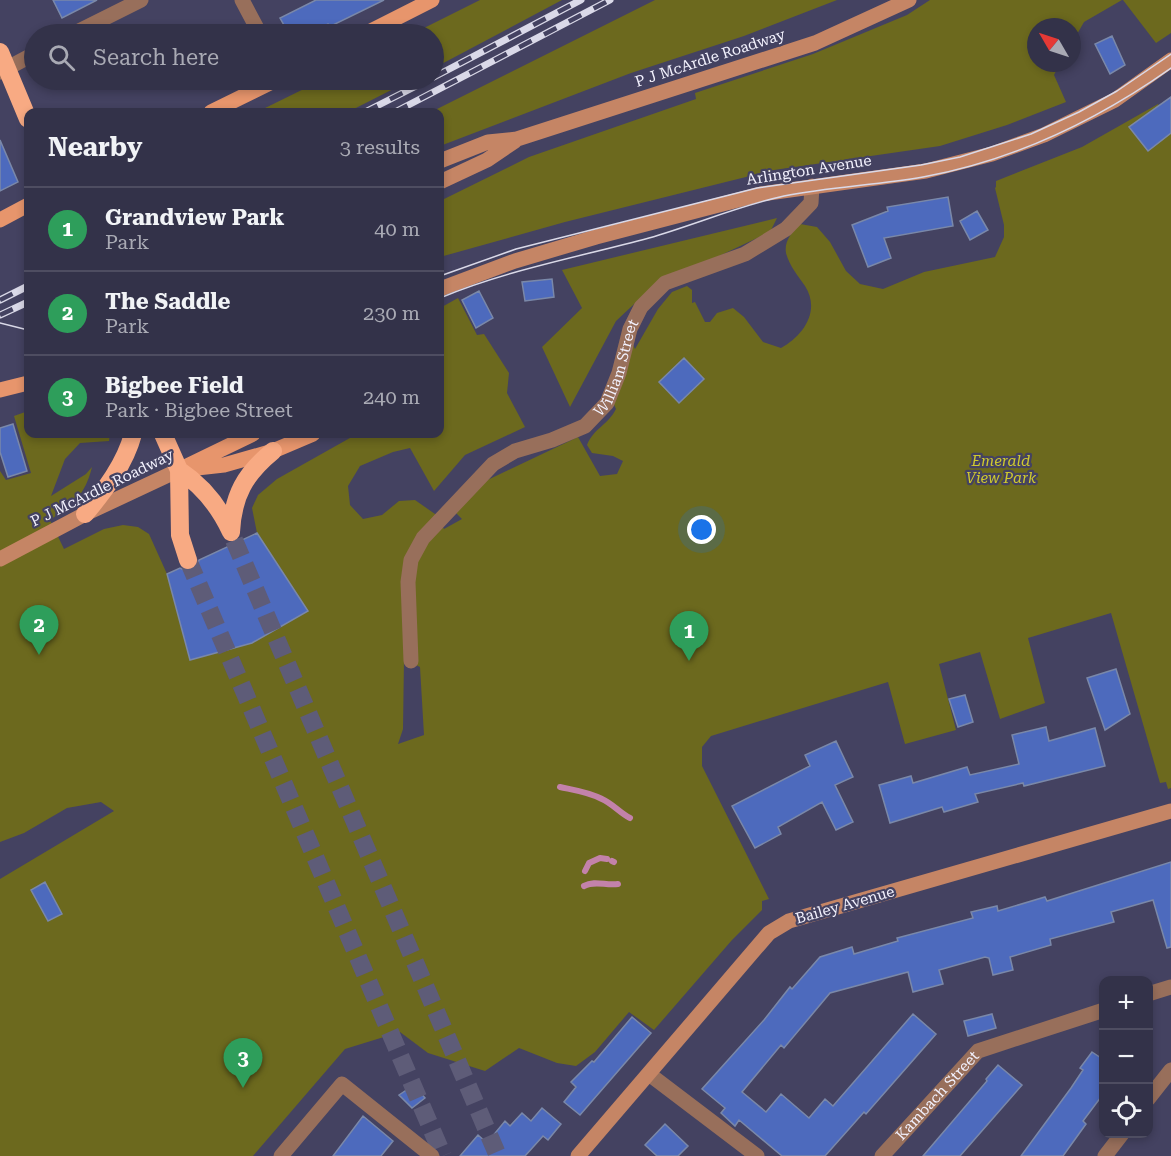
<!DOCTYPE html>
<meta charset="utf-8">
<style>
:root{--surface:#333249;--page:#3b3a50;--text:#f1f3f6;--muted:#a9aab4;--line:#4e4d61;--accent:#90b9f0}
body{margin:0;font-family:"Roboto Serif",serif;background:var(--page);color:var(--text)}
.controls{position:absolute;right:18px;bottom:18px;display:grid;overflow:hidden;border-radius:12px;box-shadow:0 3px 9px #0003}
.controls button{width:54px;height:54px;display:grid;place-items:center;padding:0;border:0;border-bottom:2px solid var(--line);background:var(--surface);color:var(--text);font:30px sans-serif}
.compass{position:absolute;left:1027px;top:18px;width:54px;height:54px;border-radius:50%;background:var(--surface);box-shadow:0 3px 9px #0003;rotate:309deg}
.you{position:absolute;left:702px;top:530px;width:21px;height:21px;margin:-15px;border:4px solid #fff;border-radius:50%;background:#1a73e8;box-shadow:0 0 0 9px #1a73e833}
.badge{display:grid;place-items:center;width:39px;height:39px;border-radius:50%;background:var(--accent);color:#fff;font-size:20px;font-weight:700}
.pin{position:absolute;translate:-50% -50px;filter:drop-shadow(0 2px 3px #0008)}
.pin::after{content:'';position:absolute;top:32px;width:21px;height:18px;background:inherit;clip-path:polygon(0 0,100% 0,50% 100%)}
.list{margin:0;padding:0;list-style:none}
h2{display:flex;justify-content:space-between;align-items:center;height:78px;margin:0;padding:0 24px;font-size:26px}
h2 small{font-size:20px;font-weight:400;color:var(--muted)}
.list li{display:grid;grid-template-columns:39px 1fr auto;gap:18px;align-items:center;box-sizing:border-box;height:84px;padding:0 24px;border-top:2px solid var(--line)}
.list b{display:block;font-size:22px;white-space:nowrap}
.list p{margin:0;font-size:20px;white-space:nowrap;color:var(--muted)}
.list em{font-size:20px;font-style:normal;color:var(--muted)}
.icon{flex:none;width:33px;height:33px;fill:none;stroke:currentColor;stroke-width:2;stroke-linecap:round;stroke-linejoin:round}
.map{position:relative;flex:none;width:1171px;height:1156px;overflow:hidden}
.search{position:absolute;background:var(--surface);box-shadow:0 3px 9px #0003;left:24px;top:24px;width:420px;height:66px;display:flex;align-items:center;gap:15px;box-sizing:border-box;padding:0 21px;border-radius:33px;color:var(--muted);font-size:22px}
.panel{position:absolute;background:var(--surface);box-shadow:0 3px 9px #0003;left:24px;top:108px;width:420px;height:330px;border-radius:12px}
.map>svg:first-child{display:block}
.green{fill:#6c691e;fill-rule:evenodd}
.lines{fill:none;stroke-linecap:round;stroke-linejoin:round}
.stream{stroke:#c382aa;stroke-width:6}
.building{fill:#4d6abd;stroke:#7a88a9;stroke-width:1.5}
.highway-tunnel{stroke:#5e5c78;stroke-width:18;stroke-dasharray:18 9;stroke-linecap:butt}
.street{stroke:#986f5b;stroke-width:15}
.secondary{stroke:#c58565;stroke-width:15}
.primary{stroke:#e7956c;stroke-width:15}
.highway{stroke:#f8aa83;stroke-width:18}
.tram{stroke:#dad9e8;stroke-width:1.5}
.rail-casing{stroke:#dad9e8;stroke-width:7}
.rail{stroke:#444261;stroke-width:4.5;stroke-dasharray:14;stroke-linecap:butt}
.highway-bridge{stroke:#f8aa83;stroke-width:18}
.labels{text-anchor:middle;stroke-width:4.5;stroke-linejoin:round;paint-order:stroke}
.street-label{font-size:15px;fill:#f2f1fd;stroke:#444261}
.park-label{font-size:15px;font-style:italic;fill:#d0ca2e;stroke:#444261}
</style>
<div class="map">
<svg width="1171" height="1156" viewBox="0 0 1171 1156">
<rect width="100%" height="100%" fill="#444261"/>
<path class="green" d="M480,0H562L434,68V34H412Z
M655,0H837L744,36L631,73L440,146V112H431Z
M930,0H1122L1084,22L1072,43V27H1036V63H1060L1054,75L1066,102L1007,125L940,146L774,170L565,222L440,257V201L529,157L696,99L695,93L813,54L907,15Z
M1123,0H1171V33L1156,43Z
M322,80H411L348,112H257Z
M1158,104L1171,126V788L1168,789L1166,782L1160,783L1111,613L1028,638L1045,703L1000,719L980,652L939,664L956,730L905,744L888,682L711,736L702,747V766L769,899L762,901V910L732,940L654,1030L629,1012L595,1052L576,1066L557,1063L519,1048L485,1071L428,1053L400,1032L345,1049L253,1156H0V879L114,811L101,802L67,808L24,833L0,842V471L6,480L31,473L14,416L28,411V434H110L109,441L80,443L65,459L51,496L86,474L92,467C85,496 72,505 50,520L64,549L104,529L123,525L138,527L149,534L167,574L190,660L252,643L307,610L257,533L252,508L258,495L277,479L357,434H440V308L458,298L477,335L484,334L509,373L507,393L525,427L465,455L434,491L410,448L393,452L360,466L348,486L350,505L363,519L382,515L399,501L415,500L435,514L444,529L462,519L454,511L477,485L578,437L600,476L617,474L623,461L613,456L592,453L587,445C594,428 608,425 616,409L609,394L633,345L635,349L658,309L672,292L687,286L692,290V303L695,302L705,322H710L717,313L733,308L744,317L763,342L781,348C803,336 821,311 805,286C798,276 789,265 786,253C784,241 792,232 800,224L817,227L830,242L846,271L860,284L883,289L924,272L995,257L1004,237V225L995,188L996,187V181L1082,147ZM404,659L420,667L424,735L398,744L403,729Z
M777,218L770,232L666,281L647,292L616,321L570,407L542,347L582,308L562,270Z"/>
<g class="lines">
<path class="stream" d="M560,787C574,790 589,792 602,799C613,804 620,813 630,818
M612,861L614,862
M585,871L589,863L600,858L607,859
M584,886C595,880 606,886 618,884"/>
</g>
<path class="building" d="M53,0H97L62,18Z
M316,0H384L329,27L328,24L307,34H289L280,18Z
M1112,36L1125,65L1110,74L1095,44Z
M1171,97V133L1148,151L1129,127Z
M0,140L18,182L0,191Z
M948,197L953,226L884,238L891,258L868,267L852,225L888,211L887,207Z
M977,211L988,230L970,240L960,221Z
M552,279L554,297L525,301L522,282Z
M479,291L493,318L476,328L462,300Z
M684,358L704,379L679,403L659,382Z
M13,424L27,471L8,477L0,452V428Z
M257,533L308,611L252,643L190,660L167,574L180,568L186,571L192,570L197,567L199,560Z
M1116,669L1130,714L1105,730L1087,678Z
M965,695L973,722L958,727L949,699Z
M1046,727L1049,741L1095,728L1105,766L1024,786L1023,783L975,794L978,802L944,812L942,807L890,823L879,785L911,776L913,783L967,767L970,775L1019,764L1012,735Z
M836,741L853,777L835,785L853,822L836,830L822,802L778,827L781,834L755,848L732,806L810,766L805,755Z
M1171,862V947L1167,948L1153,900L1111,912L1114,922L1050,939L1051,945L1010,957L1013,970L993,975L989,958L985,957L939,970L943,984L913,992L908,972L830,993L784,1048L781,1045L742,1092L766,1112L781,1094L809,1118L825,1099L833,1106L913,1014L936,1034L866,1114L864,1112L825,1156H782L739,1120L735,1126L721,1113L725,1108L702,1089L764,1020L790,987L792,989L820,957L852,947L854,954L898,941L897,938L973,918L971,912L997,906L998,911L1045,897L1047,901Z
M45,882L62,914L48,921L31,890Z
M992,1014L996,1028L968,1036L964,1021Z
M632,1017L651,1033L580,1115L564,1102L576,1087L571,1082L592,1061L594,1062Z
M1092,1052L1104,1060V1093L1083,1121L1086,1124L1063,1156H1021L1071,1088L1083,1070L1080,1068Z
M998,1065L1022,1085L960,1156H923L987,1081L986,1079Z
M414,1085L425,1098L412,1108L399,1095Z
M542,1108L561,1124L548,1140L543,1136L525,1156H460L478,1135L487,1143L505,1121L510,1126L522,1113L531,1121Z
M363,1116L393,1141L381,1156H333Z
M665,1124L688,1146L678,1156H657L645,1145Z"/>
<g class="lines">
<path class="highway-tunnel" d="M234,540L498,1156
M188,560L443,1156"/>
<g class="street">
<path d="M242,0L260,34"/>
<path d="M73,34L141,0"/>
<path d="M0,72L34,54"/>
<path id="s1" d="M411,661L408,582L411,560L423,538L493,464L515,451L552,440L585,426L607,403L619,373L630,329L641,307L665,283L745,254L786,229L811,203L812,186"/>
<path d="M1148,994L1171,987"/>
<path d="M649,1074L757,1156"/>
<path d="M1148,1099L1171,1070"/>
<path d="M281,1156L342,1084L432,1156"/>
<path id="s2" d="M882,1156L978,1051L1104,1010"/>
<path d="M1105,1156L1122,1134"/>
</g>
<path class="secondary" d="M440,161L488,142L517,139L815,43L909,0
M440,182L487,160L515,141
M440,289L515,261L596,237L761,194L926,171L992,154L1044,135L1115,100L1171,60
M0,559L85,514L179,470
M578,1156L769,933L789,921L1171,811"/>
<path class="primary" d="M365,34L432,0
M211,112L276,80
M0,220L28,205
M0,390L28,383
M187,466L253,434
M179,470L224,465L273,451L313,434"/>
<path class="highway" d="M163,434L179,470L180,535L188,560
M179,470C203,486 219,506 231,532
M85,514C105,490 125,464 133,434
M231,532C233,495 245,474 273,451"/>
<path class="tram" d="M440,276L516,249L757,188L921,165L960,157L1031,134L1079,112L1117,91L1171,54
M440,298C507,270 579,257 649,238C694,225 738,206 784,196C830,187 877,185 923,177C1015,160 1096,121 1171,68
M0,323L28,330"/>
<g class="rail-casing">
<path id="rail" d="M434,77L581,0
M365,112L428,80
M395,112L610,0
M0,300L28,286
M0,315L28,302"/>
</g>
<use href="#rail" class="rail"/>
<path class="highway-bridge" d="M0,52L28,119"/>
</g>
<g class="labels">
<g class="street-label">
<text transform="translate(710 58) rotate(-18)" y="5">P J McArdle Roadway</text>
<text transform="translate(809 170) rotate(-9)" y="5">Arlington Avenue</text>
<text dy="5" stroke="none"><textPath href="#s1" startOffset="396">William Street</textPath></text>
<text transform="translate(102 488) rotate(-26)" y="5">P J McArdle Roadway</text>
<text transform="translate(845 905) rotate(-16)" y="5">Bailey Avenue</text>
<text dy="5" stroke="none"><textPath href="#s2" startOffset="82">Kambach Street</textPath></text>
</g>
<g class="park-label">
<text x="1001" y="466">Emerald<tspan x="1001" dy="17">View Park</tspan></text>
</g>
</g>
</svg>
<div class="controls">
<button>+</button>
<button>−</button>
<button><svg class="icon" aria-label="locate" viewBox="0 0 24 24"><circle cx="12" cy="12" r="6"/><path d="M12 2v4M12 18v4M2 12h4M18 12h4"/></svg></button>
</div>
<svg class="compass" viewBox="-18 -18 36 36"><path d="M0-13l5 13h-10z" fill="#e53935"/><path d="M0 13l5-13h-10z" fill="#a9aab4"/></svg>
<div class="you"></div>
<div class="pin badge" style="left:689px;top:661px;background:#2e9e5b">1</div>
<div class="pin badge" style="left:39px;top:655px;background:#2e9e5b">2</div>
<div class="pin badge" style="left:243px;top:1088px;background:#2e9e5b">3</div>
<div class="search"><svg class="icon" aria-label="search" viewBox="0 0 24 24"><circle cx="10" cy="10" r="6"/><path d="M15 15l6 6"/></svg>Search here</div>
<section class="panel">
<h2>Nearby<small>3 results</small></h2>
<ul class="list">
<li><span class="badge" style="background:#2e9e5b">1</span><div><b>Grandview Park</b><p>Park</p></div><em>40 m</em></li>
<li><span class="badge" style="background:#2e9e5b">2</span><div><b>The Saddle</b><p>Park</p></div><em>230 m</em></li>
<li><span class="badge" style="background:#2e9e5b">3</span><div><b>Bigbee Field</b><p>Park · Bigbee Street</p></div><em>240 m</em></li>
</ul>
</section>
</div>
